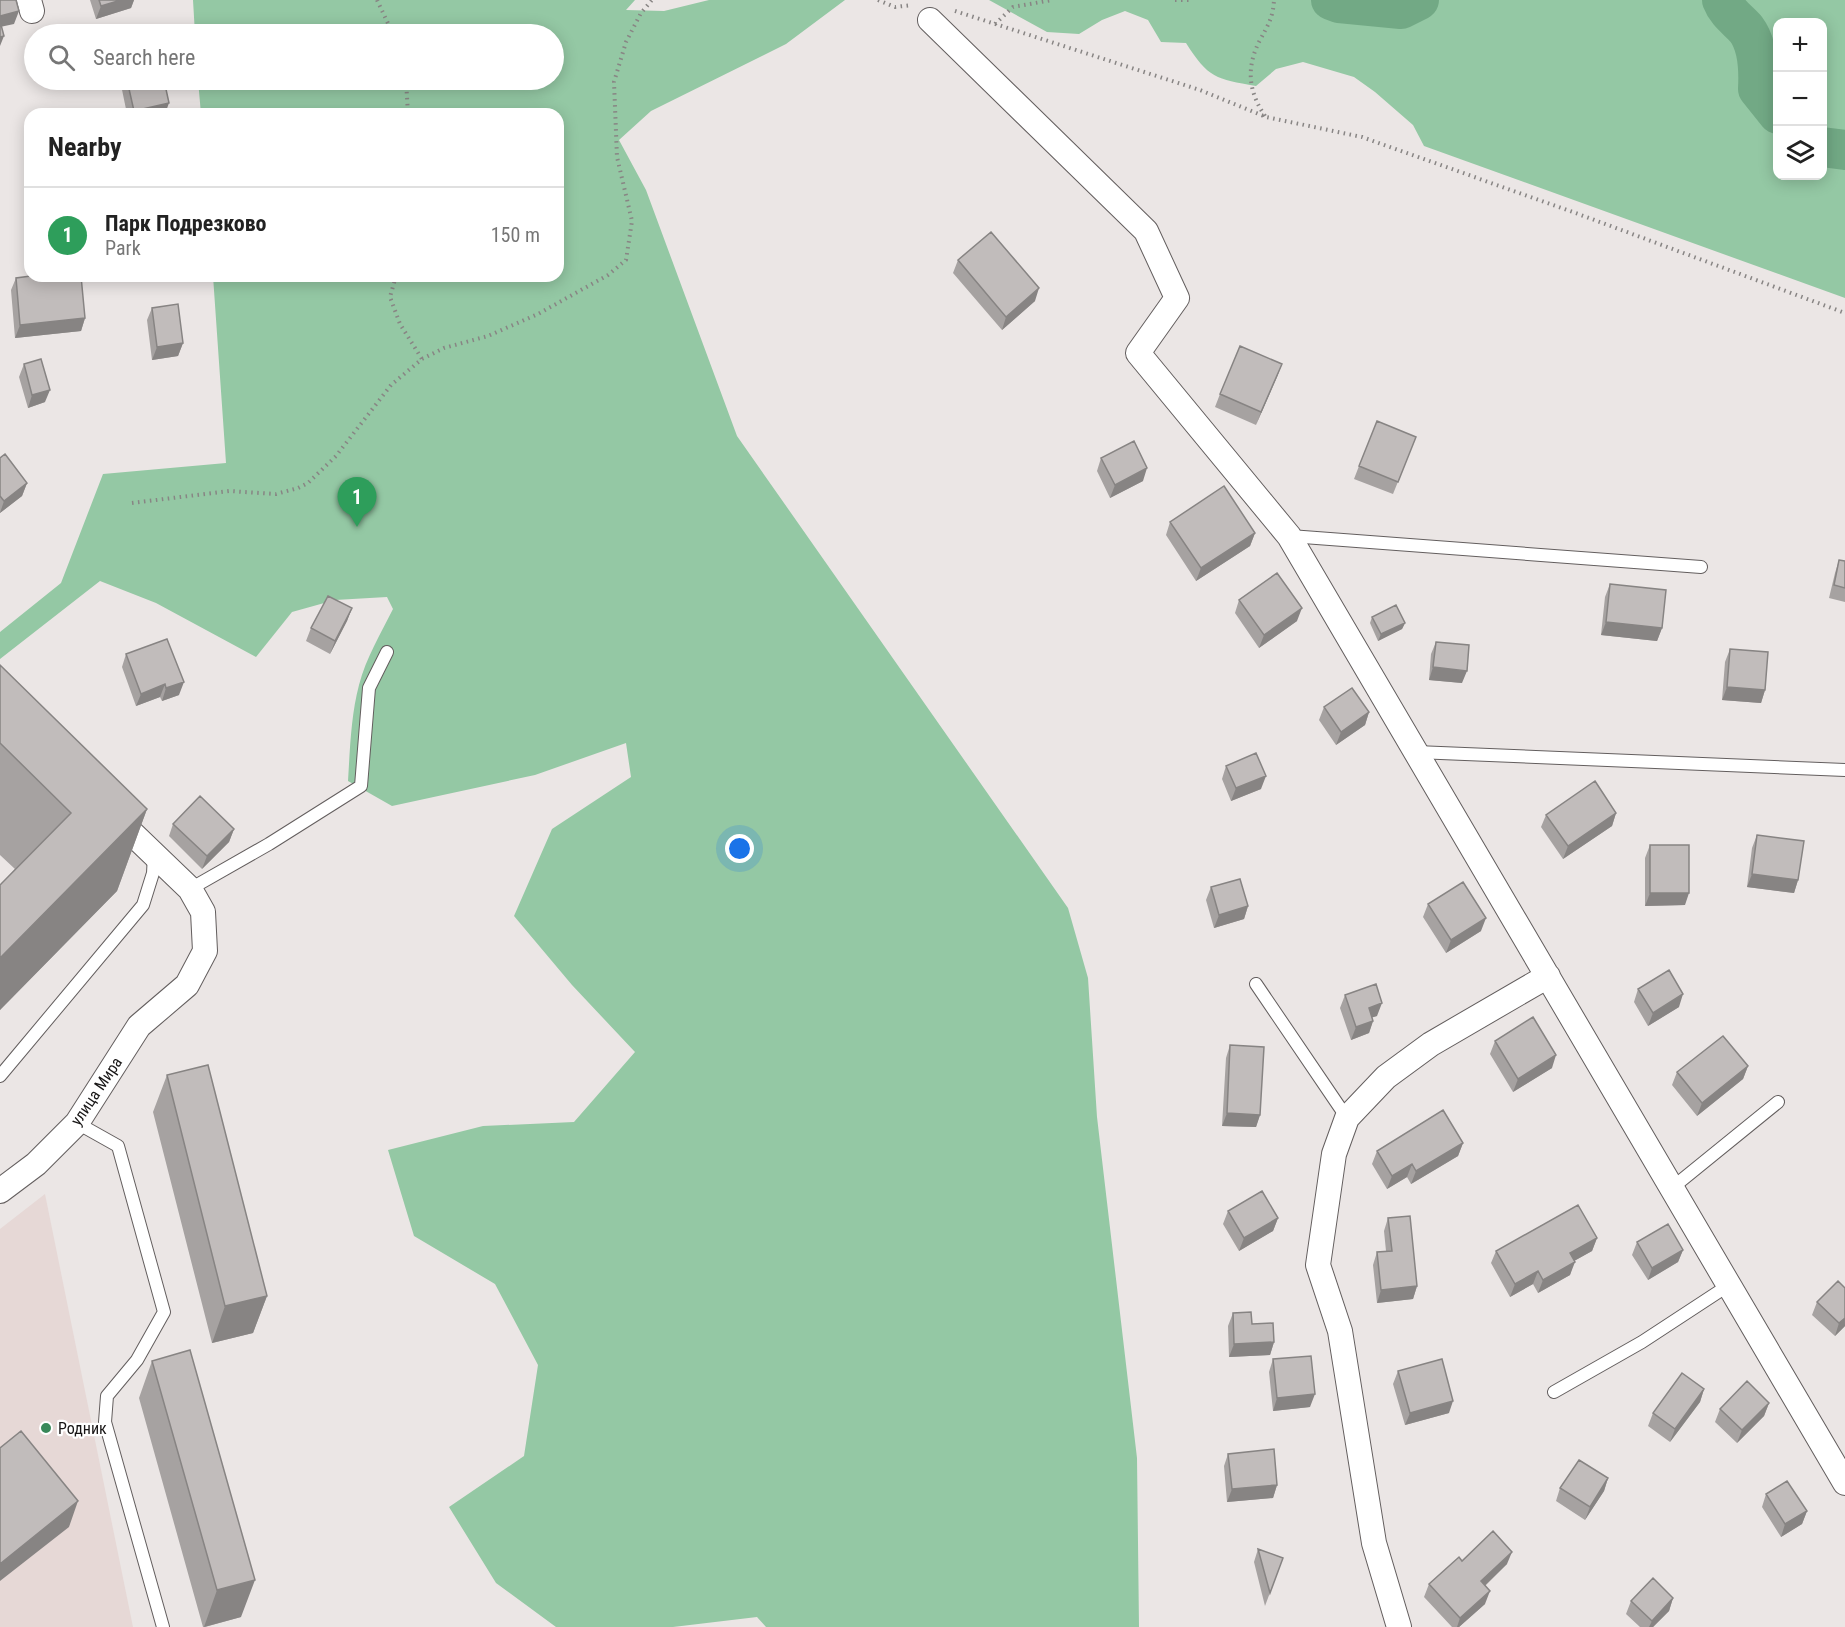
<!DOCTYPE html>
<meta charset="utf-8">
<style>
:root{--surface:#fff;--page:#f2f2f2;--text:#222;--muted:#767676;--line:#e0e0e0;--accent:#388859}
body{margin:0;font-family:"Roboto Condensed",sans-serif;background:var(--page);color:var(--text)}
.controls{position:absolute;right:18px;top:18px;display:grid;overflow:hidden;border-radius:12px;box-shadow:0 3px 15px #0003}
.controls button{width:54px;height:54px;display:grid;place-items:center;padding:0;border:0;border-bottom:2px solid var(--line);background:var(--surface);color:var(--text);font:30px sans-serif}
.you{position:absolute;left:740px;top:849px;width:21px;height:21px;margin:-15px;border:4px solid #fff;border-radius:50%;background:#1a73e8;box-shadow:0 0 0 9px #1a73e833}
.badge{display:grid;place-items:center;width:39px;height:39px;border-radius:50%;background:var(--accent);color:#fff;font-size:20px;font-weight:700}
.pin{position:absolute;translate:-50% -50px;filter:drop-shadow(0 2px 3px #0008)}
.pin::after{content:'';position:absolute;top:32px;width:21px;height:18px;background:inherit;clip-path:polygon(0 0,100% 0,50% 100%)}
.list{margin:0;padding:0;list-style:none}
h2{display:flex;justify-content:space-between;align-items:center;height:78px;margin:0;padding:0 24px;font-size:26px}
h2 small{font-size:20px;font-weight:400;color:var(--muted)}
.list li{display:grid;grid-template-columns:39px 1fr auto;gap:18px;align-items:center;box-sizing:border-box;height:96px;padding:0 24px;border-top:2px solid var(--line)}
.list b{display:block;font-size:22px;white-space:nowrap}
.list p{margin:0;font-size:20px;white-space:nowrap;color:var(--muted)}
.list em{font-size:20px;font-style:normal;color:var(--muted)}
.icon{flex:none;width:33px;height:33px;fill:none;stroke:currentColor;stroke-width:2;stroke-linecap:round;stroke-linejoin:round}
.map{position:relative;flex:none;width:1845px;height:1627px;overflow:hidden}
.search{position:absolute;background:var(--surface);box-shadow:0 3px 15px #0003;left:24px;top:24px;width:540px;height:66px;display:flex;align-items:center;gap:15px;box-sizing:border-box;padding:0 21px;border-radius:33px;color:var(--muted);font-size:22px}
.panel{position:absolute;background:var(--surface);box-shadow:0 3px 15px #0003;left:24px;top:108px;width:540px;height:174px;border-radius:18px}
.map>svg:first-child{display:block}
.built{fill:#e6d8d6}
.green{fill:#94c8a4;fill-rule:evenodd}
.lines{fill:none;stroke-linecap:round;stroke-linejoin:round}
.river{stroke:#72a985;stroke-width:40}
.service-casing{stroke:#635e5e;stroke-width:14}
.minor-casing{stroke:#635e5e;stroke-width:26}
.path{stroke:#888584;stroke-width:4;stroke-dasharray:1.5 4.5;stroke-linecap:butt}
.service{stroke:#fff;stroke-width:12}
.minor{stroke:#fff;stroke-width:24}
.wall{fill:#a6a2a1}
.shaded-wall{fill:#878483}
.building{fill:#c1bcbb;stroke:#878483;stroke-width:1.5}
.poi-dot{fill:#388859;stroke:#fff;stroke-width:2}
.labels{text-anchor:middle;stroke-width:4.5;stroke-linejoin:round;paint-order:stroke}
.street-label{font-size:16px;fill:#171515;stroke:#fff}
.poi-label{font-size:16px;fill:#171515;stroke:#fff;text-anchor:start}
</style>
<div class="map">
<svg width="1845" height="1627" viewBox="0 0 1845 1627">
<rect width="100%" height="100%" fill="#ebe6e5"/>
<path class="built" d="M45,1194L133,1627H0V1229Z"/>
<path class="green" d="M193,0H635L626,10L664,11L709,0H845L786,44L651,111L619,140L646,190L737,436L1068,908L1088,978L1097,1117L1137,1458L1139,1627H766L757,1617L673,1627H556L496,1583L449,1507L524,1456L538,1365L495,1284L414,1236L388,1150L483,1126L574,1122L635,1052L572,985L514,916L552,829L631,777L626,743L535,775L392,806L348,781C350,749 351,715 359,685C366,658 381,633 393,609L387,597L335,600L292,612L256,657L156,603L100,581L0,659V632L61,583L103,474L226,463L213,276H558V114H201L198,80H554V34H195Z
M989,0H1845V298L1424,146L1413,125L1375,92L1354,77L1303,62L1276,69L1256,86C1216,79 1208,78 1186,43L1161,42L1148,20L1125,11L1102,20L1079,34L1047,32ZM1778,22H1822V176H1778Z"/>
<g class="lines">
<path class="river" d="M1331,0L1339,3L1401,9L1419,0
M1722,0C1727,13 1737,19 1746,29C1758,45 1759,70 1758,89L1778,114
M1822,147L1845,150"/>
<g class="service-casing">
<path id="service" d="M1290,536L1701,567
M1416,752L1845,770
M190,889L269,844L361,786L369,688L387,652
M1256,984L1347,1118
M0,1076L143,905L153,873L154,855
M77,1123L118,1146L164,1312L137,1360L107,1396L105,1422L163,1627
M1672,1188L1778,1102
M1554,1392L1642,1342L1729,1285"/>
</g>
<g class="minor-casing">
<path id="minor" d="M29,0L32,11
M930,20L1146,231L1177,298L1138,353L1289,536L1845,1483
M0,1191L36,1164L77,1123L139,1026L187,985L205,951L203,912L190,889L114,816
M1399,1627L1374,1543L1340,1331L1318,1265L1334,1154L1347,1118L1386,1077L1431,1044L1548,976"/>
</g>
<path class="path" d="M377,0L393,34
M878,0L895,7L912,5
M1175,0H1193
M955,11L1200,90L1266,117L1362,137L1581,215L1845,313
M995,24L1013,7L1052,0
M406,80L408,114
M1265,116C1248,91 1246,67 1260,40C1268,25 1273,18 1274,0
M396,276L390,297L400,324L422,359
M132,503L229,491L276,494L298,488L308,483L336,456L391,385L422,359L444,348L488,336L538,314L608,275L626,260L632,221L617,157L614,82L626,42L641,13L652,0"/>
<use href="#service" class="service"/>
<use href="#minor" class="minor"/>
</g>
<path class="wall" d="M90,0H134L131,8L96,19Z
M120,80H164L165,114H127Z
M958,260L1035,301L1002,330L953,273Z
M16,278L85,318L81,331L15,338L11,290Z
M152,308L183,343L178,356L152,360L147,320Z
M24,364L45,402L28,408L19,377Z
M1282,364L1256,425L1215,407L1220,394Z
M1416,437L1393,494L1354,479L1359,466Z
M0,458L27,483L22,496L0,513Z
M1101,458L1143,481L1110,498L1097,471Z
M1170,522L1255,533L1250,546L1196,581L1166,535Z
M1839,560L1845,561V602L1829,598L1835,573Z
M1610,584L1662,628L1657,641L1601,635L1605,597Z
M1239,600L1297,621L1259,648L1235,613Z
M352,608L347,621L330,654L306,641L311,628Z
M1372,617L1405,623L1402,629L1378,641L1370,623Z
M1436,642L1462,683L1429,680L1431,654Z
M1730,649L1765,690L1761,703L1722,700L1725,662Z
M126,654L179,695L162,701L160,697L136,706L122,667Z
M0,665L147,809L117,891L0,1010V885L15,869L0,855Z
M1324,707L1369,712L1365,725L1336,745L1319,720Z
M1226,766L1261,789L1231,801L1222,779Z
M1616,813L1612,826L1563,859L1541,827L1546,815Z
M173,824L234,829L229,842L202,869L169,836Z
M1757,835L1798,880L1794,893L1747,887L1752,848Z
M1650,845L1685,905L1645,906V858Z
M1211,887L1248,906L1244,919L1214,928L1206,900Z
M1428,904L1481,931L1446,953L1423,917Z
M1638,989L1679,1007L1648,1026L1634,1002Z
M1345,995L1377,1016L1372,1017L1373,1021L1369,1033L1351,1040L1340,1008Z
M1495,1041L1552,1068L1513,1092L1490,1054Z
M1230,1045L1260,1115L1256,1127L1222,1126L1226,1058Z
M1748,1066L1743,1079L1697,1116L1672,1085L1677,1072Z
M167,1075L267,1296L253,1333L212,1343L153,1112Z
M1463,1143L1458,1156L1411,1184L1407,1177L1387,1189L1372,1164L1377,1151Z
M1228,1211L1278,1218L1273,1231L1239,1251L1223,1224Z
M1388,1218L1417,1286L1413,1299L1377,1303L1373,1265L1377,1252L1386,1251L1384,1231Z
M1597,1238L1592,1251L1574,1261L1570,1275L1538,1293L1533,1284L1510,1297L1491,1263L1496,1251Z
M1637,1242L1683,1250L1678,1262L1648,1280L1632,1255Z
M1845,1288V1326L1835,1336L1812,1315L1817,1302Z
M1233,1313L1252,1324L1274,1342L1270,1355L1229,1357L1228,1326Z
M1273,1359L1310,1407L1273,1411L1269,1372Z
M152,1361L241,1617L205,1627H203L139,1398Z
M1398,1371L1449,1413L1405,1425L1393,1384Z
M1704,1389L1700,1402L1670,1442L1648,1426L1653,1413Z
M1769,1403L1764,1416L1737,1443L1715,1422L1720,1409Z
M1228,1454L1277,1485L1273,1498L1227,1502L1224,1466Z
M1608,1478L1604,1491L1585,1520L1556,1501L1560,1488Z
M1766,1494L1807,1511L1802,1524L1781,1537L1762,1507Z
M1258,1549L1283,1558L1265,1606L1254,1562Z
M1462,1561L1507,1564L1485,1586V1604L1459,1627H1452L1424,1597L1429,1584Z
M1673,1598L1669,1611L1653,1627H1640L1626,1614L1631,1601Z"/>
<path class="shaded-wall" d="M121,0H134L131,8L96,19L101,6Z
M19,11L14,24L0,27V16Z
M4,36L0,46V37Z
M169,103L165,114H133L134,111Z
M1039,288L1035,301L1002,330L1006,317Z
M85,318L81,331L15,338L20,325Z
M183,343L178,356L152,360L157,347Z
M1282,364L1277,377L1256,425L1261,412Z
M50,390L45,402L28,408L32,395Z
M1147,468L1143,481L1110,498L1115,485Z
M27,483L22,496L0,513L4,501Z
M1255,533L1250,546L1196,581L1201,568Z
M352,608L347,621L330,654L335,641Z
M1302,608L1297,621L1259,648L1264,635Z
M1606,622L1662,628L1657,641L1601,635Z
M1405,623L1402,629L1378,641L1381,634Z
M1433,667L1467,671L1462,683L1429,680Z
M184,682L179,695L162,701L166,688Z
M165,684L160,697L136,706L141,694Z
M1727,687L1765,690L1761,703L1722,700Z
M1369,712L1365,725L1336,745L1341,732Z
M1266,776L1261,789L1231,801L1236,788Z
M147,809L117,891L0,1010V958Z
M1616,813L1612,826L1563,859L1568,846Z
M234,829L229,842L202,869L207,856Z
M1752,874L1798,880L1794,893L1747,887Z
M1650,893H1689L1685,905L1645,906Z
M1248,906L1244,919L1214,928L1219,915Z
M1486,918L1481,931L1446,953L1451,940Z
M1683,994L1679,1007L1648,1026L1653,1013Z
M1382,1003L1377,1016L1364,1020L1369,1008Z
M1373,1021L1369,1033L1351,1040L1356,1027Z
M1556,1055L1552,1068L1513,1092L1518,1079Z
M1748,1066L1743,1079L1697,1116L1702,1103Z
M1227,1113L1260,1115L1256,1127L1222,1126Z
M1463,1143L1458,1156L1411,1184L1416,1171Z
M1412,1164L1407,1177L1387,1189L1392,1176Z
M1278,1218L1273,1231L1239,1251L1244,1238Z
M1597,1238L1592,1251L1565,1266L1570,1253Z
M1683,1250L1678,1262L1648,1280L1652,1268Z
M1575,1262L1570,1275L1538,1293L1543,1280Z
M1538,1271L1533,1284L1510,1297L1515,1284Z
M1417,1286L1413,1299L1377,1303L1381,1290Z
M267,1296L253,1333L212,1343L225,1306Z
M1845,1318V1326L1835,1336L1839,1323Z
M1274,1342L1270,1355L1229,1357L1234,1344Z
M1704,1389L1700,1402L1670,1442L1675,1429Z
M1315,1394L1310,1407L1273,1411L1277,1398Z
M1453,1401L1449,1413L1405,1425L1410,1413Z
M1769,1403L1764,1416L1737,1443L1742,1430Z
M1608,1478L1604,1491L1585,1520L1590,1507Z
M1277,1485L1273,1498L1227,1502L1232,1489Z
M78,1501L69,1527L0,1581V1564Z
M1807,1511L1802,1524L1781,1537L1785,1524Z
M1512,1552L1507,1564L1476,1594L1481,1581Z
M255,1580L241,1617L204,1627L217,1590Z
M1490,1591L1485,1604L1459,1627H1457L1460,1618Z
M1673,1598L1669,1611L1653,1627H1649L1652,1621Z"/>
<path class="building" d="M0,0H16L19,11L0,16Z
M99,0H121L101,6Z
M0,21L4,36L0,37Z
M127,80H164L169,103L134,111Z
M991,232L1039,288L1006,317L958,260Z
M31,276H81L85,318L20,325L16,278Z
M178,304L183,343L157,347L152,308Z
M1240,346L1282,364L1261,412L1220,394Z
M41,359L50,390L32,395L24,364Z
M1377,421L1416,437L1398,482L1359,466Z
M1134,441L1147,468L1115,485L1101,458Z
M5,454L27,483L4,501L0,496V458Z
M1224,486L1255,533L1201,568L1170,522Z
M1839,560L1845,561V588L1834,585Z
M1277,573L1302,608L1264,635L1239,600Z
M1610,584L1666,590L1662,628L1606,622Z
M328,596L352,608L335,641L311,628Z
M1396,605L1405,623L1381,634L1372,617Z
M167,639L184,682L166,688L165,684L141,694L126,654Z
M1436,642L1469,645L1467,671L1433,667Z
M1730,649L1768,652L1765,690L1727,687Z
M0,665L147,809L0,958V885L71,813L0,743Z
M1352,688L1369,712L1341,732L1324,707Z
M1256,753L1266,776L1236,788L1226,766Z
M1595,781L1616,813L1568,846L1546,815Z
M200,796L234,829L207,856L173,824Z
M1757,835L1804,841L1798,880L1752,874Z
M1650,845H1689V893H1650Z
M1240,879L1248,906L1219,915L1211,887Z
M1463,882L1486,918L1451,940L1428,904Z
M1669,970L1683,994L1653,1013L1638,989Z
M1376,984L1382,1003L1369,1008L1373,1021L1356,1027L1345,995Z
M1533,1017L1556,1055L1518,1079L1495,1041Z
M1723,1036L1748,1066L1702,1103L1677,1072Z
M1230,1045L1264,1047L1260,1115L1227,1113Z
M208,1065L267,1296L225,1306L167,1075Z
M1443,1110L1463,1143L1416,1171L1412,1164L1392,1176L1377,1151Z
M1262,1191L1278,1218L1244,1238L1228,1211Z
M1578,1205L1597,1238L1570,1253L1575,1262L1543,1280L1538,1271L1515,1284L1496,1251Z
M1410,1216L1417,1286L1381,1290L1377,1252L1392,1251L1388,1218Z
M1668,1224L1683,1250L1652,1268L1637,1242Z
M1838,1281L1845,1288V1318L1839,1323L1817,1302Z
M1251,1312L1252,1324L1273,1323L1274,1342L1234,1344L1233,1313Z
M190,1350L255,1580L217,1590L152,1361Z
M1311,1356L1315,1394L1277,1398L1273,1359Z
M1442,1359L1453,1401L1410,1413L1398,1371Z
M1682,1373L1704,1389L1675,1429L1653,1413Z
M1747,1381L1769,1403L1742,1430L1720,1409Z
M21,1431L78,1501L0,1564V1448Z
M1274,1449L1277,1485L1232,1489L1228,1454Z
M1579,1460L1608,1478L1590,1507L1560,1488Z
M1787,1481L1807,1511L1785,1524L1766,1494Z
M1493,1531L1512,1552L1481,1581L1490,1591L1460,1618L1429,1584L1459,1557L1462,1561Z
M1258,1549L1283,1558L1270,1593Z
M1653,1578L1673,1598L1652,1621L1631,1601Z"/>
<circle class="poi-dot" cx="46" cy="1428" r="6"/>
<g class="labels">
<g class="street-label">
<text transform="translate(96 1091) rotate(-56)" y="6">улица Мира</text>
</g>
<g class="poi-label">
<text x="58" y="1434">Родник</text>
</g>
</g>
</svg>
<div class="controls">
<button>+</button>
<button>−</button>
<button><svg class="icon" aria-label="layers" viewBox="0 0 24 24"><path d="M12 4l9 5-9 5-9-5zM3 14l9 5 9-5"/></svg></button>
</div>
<div class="you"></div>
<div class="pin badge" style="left:357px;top:527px;background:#2e9e5b">1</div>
<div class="search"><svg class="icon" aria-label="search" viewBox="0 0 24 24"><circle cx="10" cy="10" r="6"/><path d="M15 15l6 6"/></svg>Search here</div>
<section class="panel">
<h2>Nearby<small></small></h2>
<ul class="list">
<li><span class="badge" style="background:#2e9e5b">1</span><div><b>Парк Подрезково</b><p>Park</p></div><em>150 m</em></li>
</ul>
</section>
</div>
